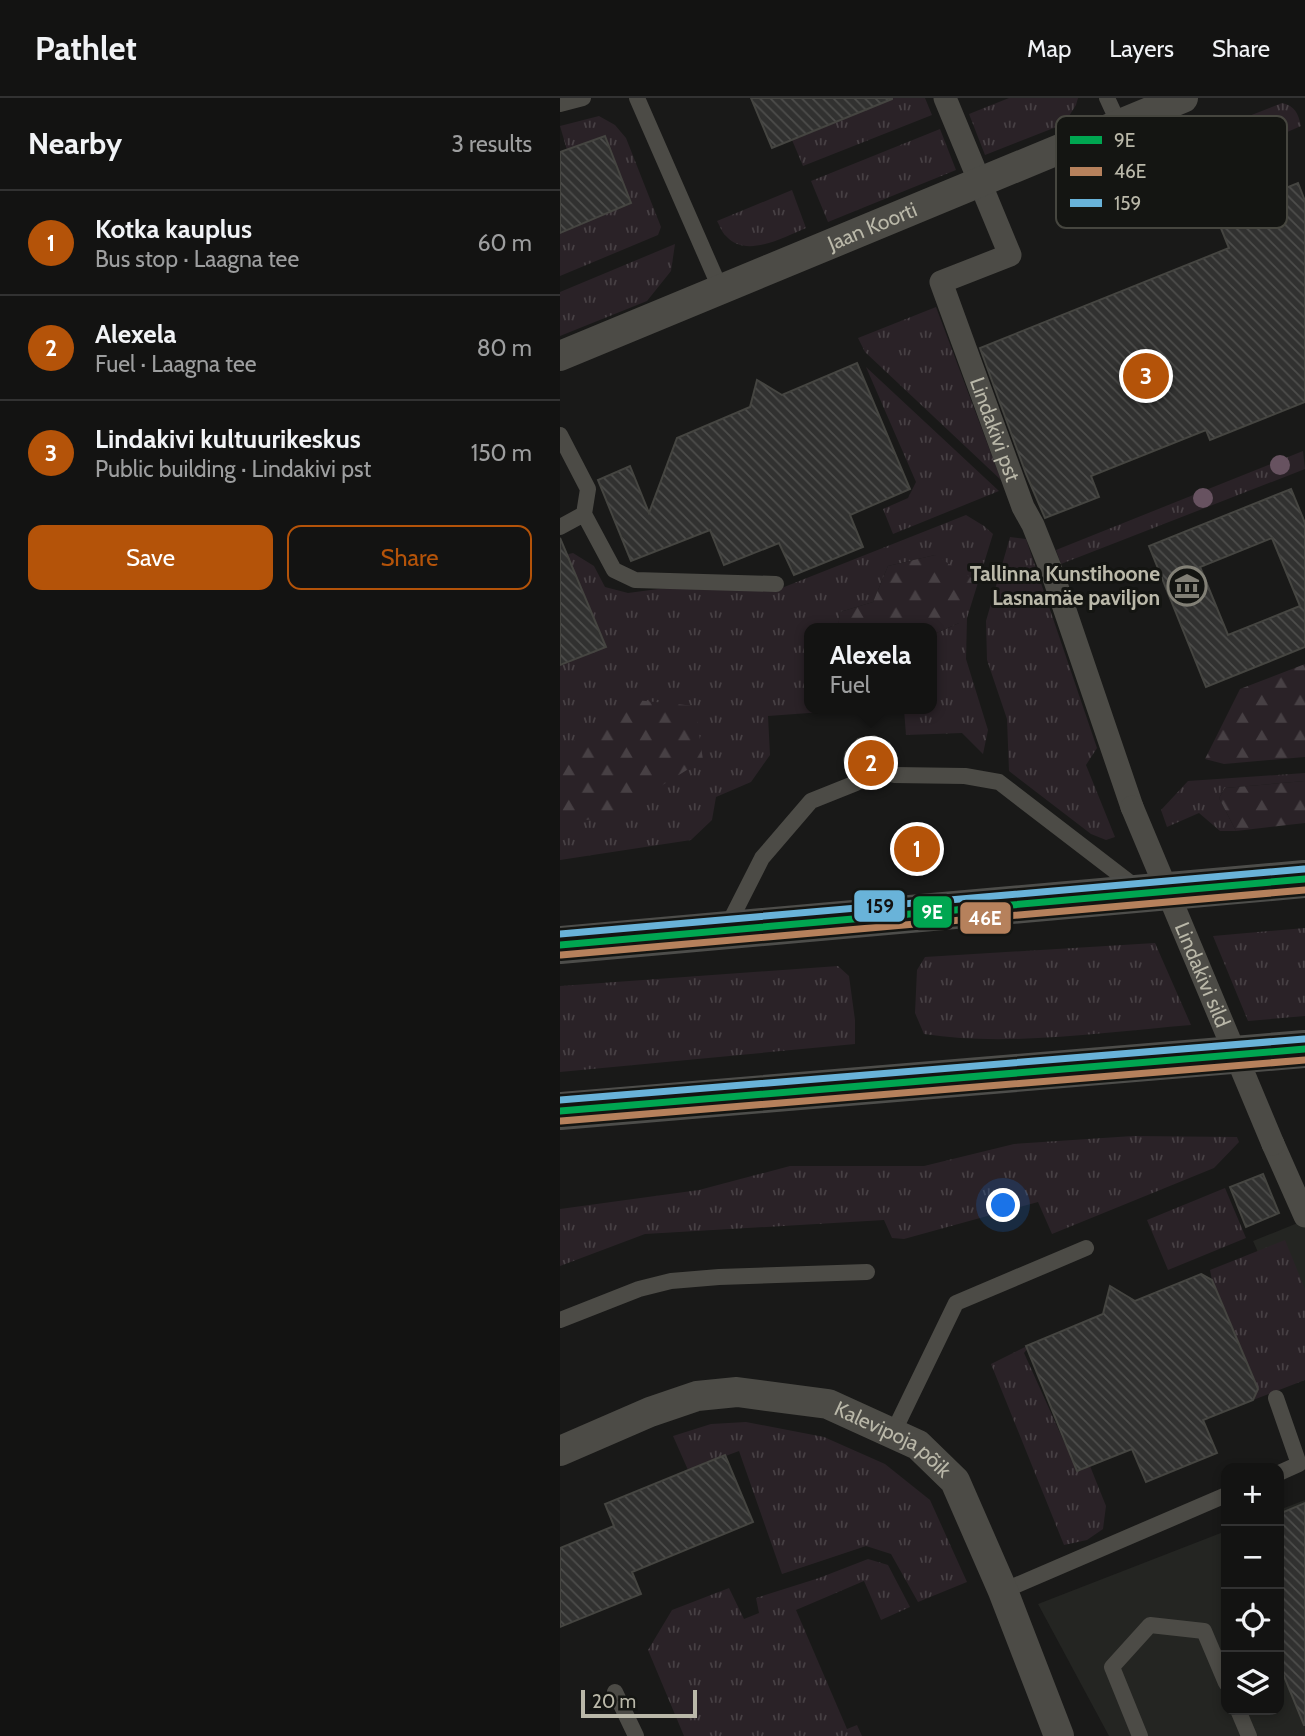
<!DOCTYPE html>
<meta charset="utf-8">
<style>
:root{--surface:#131312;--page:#202020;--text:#f1f3f6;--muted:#9d9e9f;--line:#323232;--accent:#b45309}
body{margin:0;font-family:Cabin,sans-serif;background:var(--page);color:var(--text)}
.controls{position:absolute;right:21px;bottom:21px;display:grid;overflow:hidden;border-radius:14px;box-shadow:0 4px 10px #0003}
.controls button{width:63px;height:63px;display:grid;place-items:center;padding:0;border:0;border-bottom:2px solid var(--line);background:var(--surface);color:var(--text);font:35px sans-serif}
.scale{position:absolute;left:21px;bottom:18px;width:116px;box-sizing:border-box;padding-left:7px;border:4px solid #bab8a9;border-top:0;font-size:19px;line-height:24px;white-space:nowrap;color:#bab8a9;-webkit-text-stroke:5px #141512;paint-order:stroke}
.you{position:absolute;left:444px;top:1108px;width:24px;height:24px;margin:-18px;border:5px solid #fff;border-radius:50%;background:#1a73e8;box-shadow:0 0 0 10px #1a73e833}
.badge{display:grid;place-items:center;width:46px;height:46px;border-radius:50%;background:var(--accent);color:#fff;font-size:23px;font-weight:700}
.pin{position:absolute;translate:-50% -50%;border:4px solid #fff;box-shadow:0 2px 7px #0006}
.popup{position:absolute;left:244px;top:525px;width:133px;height:91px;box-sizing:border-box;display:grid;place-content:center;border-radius:14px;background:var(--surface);filter:drop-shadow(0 2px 5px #0005);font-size:23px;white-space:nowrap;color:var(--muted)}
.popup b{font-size:26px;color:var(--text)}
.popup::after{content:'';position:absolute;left:50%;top:100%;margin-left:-14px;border:14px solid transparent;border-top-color:var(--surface)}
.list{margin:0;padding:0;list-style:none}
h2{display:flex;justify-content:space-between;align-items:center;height:91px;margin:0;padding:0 28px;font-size:30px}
h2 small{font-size:23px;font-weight:400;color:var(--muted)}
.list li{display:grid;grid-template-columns:46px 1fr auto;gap:21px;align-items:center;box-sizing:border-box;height:105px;padding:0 28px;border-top:2px solid var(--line)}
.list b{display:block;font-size:26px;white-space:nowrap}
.list p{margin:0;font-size:23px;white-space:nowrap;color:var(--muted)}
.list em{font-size:23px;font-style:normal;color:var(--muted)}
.actions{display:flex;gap:14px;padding:21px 28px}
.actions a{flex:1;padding:16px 0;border:2px solid var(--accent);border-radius:14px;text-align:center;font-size:24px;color:var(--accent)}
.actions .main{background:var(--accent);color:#fff}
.icon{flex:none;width:38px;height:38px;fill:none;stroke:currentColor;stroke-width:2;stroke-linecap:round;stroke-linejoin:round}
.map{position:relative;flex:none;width:745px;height:1638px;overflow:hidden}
header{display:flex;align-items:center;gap:42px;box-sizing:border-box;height:98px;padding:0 35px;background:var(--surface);border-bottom:2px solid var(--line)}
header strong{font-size:33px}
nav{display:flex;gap:38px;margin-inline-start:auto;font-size:24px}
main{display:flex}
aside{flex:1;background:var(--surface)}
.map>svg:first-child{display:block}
.built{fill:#242522}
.grass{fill:url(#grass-tufts)}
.forest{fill:url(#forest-firs)}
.building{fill:url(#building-back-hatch);stroke:#454541;stroke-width:2;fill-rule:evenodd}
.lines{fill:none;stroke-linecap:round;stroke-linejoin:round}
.service{stroke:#4c4b46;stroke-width:16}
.pedestrian{stroke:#4c4b46;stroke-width:23}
.minor{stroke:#4c4b46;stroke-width:30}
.primary{stroke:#4d4d4a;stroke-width:38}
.pedestrian-bridge{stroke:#4c4b46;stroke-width:23}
.bus-1-casing{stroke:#141512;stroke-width:12}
.bus-2-casing{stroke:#141512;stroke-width:12}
.bus-3-casing{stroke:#141512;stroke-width:12}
.bus-1{stroke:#00a651;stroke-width:7}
.bus-2{stroke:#b6815c;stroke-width:7}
.bus-3{stroke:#69b3d9;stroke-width:7}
.tree{fill:#675260}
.labels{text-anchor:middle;stroke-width:6;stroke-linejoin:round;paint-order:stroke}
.street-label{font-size:21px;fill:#bab8a9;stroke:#141512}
.poi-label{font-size:21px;font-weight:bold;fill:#bab8a9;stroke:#141512;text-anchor:end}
.key{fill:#141512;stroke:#46463f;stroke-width:2}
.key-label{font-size:19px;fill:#bab8a9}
.line-badge{stroke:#141512;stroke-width:2.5}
.badge-label{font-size:19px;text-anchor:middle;font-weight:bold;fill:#fff}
.pale-badge-label{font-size:19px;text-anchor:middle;font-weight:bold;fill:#111}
</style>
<header>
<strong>Pathlet</strong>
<nav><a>Map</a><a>Layers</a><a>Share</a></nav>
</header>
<main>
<aside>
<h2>Nearby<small>3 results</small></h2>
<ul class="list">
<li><span class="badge">1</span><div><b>Kotka kauplus</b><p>Bus stop · Laagna tee</p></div><em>60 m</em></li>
<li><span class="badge">2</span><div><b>Alexela</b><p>Fuel · Laagna tee</p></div><em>80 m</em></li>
<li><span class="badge">3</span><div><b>Lindakivi kultuurikeskus</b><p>Public building · Lindakivi pst</p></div><em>150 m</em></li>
</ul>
<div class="actions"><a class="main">Save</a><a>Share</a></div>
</aside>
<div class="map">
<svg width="745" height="1638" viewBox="0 0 745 1638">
<defs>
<pattern id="grass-tufts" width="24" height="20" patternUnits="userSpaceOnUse" patternTransform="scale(1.75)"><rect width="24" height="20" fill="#2a2227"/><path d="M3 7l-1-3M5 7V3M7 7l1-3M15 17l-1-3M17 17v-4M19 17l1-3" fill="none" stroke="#474044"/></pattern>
<pattern id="forest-firs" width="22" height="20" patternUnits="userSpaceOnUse" patternTransform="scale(1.75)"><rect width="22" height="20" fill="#2a2227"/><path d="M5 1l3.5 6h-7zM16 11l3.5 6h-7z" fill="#474044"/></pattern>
<pattern id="building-back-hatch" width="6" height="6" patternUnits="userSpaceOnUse" patternTransform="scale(1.75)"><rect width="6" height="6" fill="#313130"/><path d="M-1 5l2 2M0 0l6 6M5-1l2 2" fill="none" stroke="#4d4d4b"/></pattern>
</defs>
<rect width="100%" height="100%" fill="#191918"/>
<path class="built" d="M745,1122V1261L693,1143Z
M745,1402V1638H549L478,1506L666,1433V1612H719V1412Z"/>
<path class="grass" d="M289,0H365L372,17L243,68L232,42L295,16Z
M449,0H518L516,7L504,26L425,57L409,16Z
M722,5C735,8 738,15 741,28L633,75C624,61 625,49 638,38Z
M39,18L55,27L66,40L101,129L98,137L0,178V135L71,105L45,39L7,52L0,28Z
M380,31L396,72L268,124L251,83Z
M232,92L246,130C224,139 186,161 166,138C162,135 160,128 157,123Z
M115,146L111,173L87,203L0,238V194Z
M376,209L441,382L305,254L298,240Z
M306,269L439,393L333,436L323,411L348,400L356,384Z
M743,353L745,371L501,466L496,452Z
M406,417L424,428L433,436L407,520L406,561L428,632L423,656L402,635L346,637L344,611H372V537L399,525L375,457L328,468L313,504L280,514L278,530H250V611H303L208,618L210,657L191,684L156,699L152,722L131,742L0,762V567L45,549L18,481L0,487V458L13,455L34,468L45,489L68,495L98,491L205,488L214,493Z
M450,439L466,441L537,650L526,667L555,739L546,742L531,736L449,673L447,621L427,562L426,523Z
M745,675V683L665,690L659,700L676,733H660L639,715L607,729L601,712L628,683Z
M745,830V918L688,923L653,838Z
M595,845L631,927C546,934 447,949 364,936L355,915L357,872L365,859Z
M278,868L289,878L295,922V946L0,974V888Z
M573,1038L677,1039L679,1044L654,1070L492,1136L478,1104L344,1141L332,1140L324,1122L85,1136L0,1168V1111L139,1092L230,1068H364L454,1046Z
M665,1090L686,1140L608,1172L587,1122Z
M725,1142L745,1191V1282L693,1302L698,1291L652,1182L650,1172Z
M471,1246L464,1255L515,1368L525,1370L530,1368L546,1408L543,1431L527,1442L504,1447L431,1266Z
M186,1324L264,1339L325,1366L370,1402L407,1484L358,1504L331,1456L306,1448L222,1476L179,1353L128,1372L113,1338L151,1326Z
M308,1461L328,1467L350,1509L321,1522L304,1483L236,1512L287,1631L297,1627L302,1638H124L88,1552L112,1512L169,1490L184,1521L199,1515L196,1500L259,1480Z"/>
<path class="forest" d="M375,457L413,481L399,525L372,537V530H278L280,514L313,504L328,468Z
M745,566V659L664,666L645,661L680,591Z
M76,602L135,608L143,662L51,719L0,725V652Z
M745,683V725L676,733L659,700L665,690Z"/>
<path class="building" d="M191,0H332V1L212,50Z
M45,38L71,105L0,135V54Z
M738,85L745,103V304L650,342L646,332L531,378L539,399L485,420L466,376L420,250L669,150L656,118Z
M297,265L350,391L290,417L303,449L234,477L219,445L164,467L150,432L71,463L38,382L70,368L89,415L117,340L190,309L197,282L222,297Z
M731,391L745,425V549L646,589L589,448ZM712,440L740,508L668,537L640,469Z
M0,440L46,549L0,567Z
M314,638L329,645L337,660V667L330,668L325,672L324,678L327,685L312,690L305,689L306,682L302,676L297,675L288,677L284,662L286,654L298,641Z
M703,1076L719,1115L686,1129L670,1089Z
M641,1176L652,1182L698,1291L693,1302L643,1322L657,1355L586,1384L572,1351L517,1373L466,1248L543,1216L550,1188L575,1203Z
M165,1357L193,1424L72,1474L81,1496L0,1529V1450L54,1428L45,1406Z
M745,1405V1627H744L719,1566V1416Z"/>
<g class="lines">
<path class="service" d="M77,0L160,190
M547,0L559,26
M0,6L23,0
M0,337L28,391L24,416L0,429
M24,416L54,472L75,482L216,486
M334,677L405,678L439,684L577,790
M167,829L202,760L251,703L296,685
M0,1222L79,1191L111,1183L159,1179L307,1174
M716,1300L739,1366L719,1375
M333,1335L396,1205L526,1150
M443,1493L666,1397
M55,1594L76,1638
M678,1612L689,1638
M580,1638L552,1569L590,1527L644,1533L666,1585"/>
<g class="pedestrian">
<path id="s1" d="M385,0L450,157L381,184L463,409L473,427L493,477L572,709"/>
<path d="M713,1046L745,1118"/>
</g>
<g class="minor">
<path id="s2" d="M0,258L623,0"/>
<path id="s3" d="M0,1353L90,1314L137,1298L177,1294L268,1306L358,1347L395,1383L443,1493L499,1638"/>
</g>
<path class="primary" d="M0,847L745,781
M0,1013L745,951"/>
<path class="pedestrian-bridge" id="s4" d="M572,709L713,1046"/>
<g class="bus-1-casing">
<path id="bus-1" d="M0,847L745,781
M0,1013L745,951"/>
</g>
<g class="bus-2-casing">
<path id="bus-2" d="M1,857L745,792
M1,1023L745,962"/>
</g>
<g class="bus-3-casing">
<path id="bus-3" d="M0,836L744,771
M0,1002L744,941"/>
</g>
<use href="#bus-1" class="bus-1"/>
<use href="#bus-2" class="bus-2"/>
<use href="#bus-3" class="bus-3"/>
</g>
<g class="tree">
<circle cx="720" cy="367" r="10"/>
<circle cx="643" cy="400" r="10"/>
</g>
<defs>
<g id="museum-ring" transform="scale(2.0125)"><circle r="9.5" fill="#141512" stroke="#828076" stroke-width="1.5"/><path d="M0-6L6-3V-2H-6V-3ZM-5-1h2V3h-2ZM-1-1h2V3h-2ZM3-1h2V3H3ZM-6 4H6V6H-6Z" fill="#828076"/></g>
</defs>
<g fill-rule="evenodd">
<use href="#museum-ring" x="627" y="488"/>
</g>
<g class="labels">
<g class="street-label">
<text dy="7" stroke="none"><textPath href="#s2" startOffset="338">Jaan Koorti</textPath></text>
<text dy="7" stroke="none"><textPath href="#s1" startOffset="401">Lindakivi pst</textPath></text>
<text dy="7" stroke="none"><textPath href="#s4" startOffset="182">Lindakivi sild</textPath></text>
<text dy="7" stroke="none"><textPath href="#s3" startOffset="354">Kalevipoja põik</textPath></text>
</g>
<g class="poi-label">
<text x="600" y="483">Tallinna Kunstihoone<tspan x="600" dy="24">Lasnamäe paviljon</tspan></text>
</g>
</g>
<rect x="496" y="18" width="231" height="112" rx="10" class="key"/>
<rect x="510" y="38" width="32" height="8" fill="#00a651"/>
<rect x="510" y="69" width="32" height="9" fill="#b6815c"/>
<rect x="510" y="101" width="32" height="8" fill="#69b3d9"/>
<g class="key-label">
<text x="554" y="49">9E</text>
<text x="554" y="80">46E</text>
<text x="554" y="112">159</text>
</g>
<g class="line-badge">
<rect x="293" y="791" width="53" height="34" rx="7" fill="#69b3d9"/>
<rect x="352" y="797" width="41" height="34" rx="7" fill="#00a651"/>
<rect x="399" y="803" width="53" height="34" rx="7" fill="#b6815c"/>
</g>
<g class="badge-label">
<text x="372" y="821">9E</text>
<text x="425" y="827">46E</text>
</g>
<g class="pale-badge-label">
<text x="320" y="815">159</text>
</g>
</svg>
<div class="controls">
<button>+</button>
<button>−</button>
<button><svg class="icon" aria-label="locate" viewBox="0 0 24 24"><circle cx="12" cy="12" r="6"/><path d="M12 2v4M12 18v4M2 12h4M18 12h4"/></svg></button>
<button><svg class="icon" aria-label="layers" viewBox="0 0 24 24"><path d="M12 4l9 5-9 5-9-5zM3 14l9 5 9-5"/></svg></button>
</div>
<div class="scale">20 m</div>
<div class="you"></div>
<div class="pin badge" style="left:357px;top:751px">1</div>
<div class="pin badge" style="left:311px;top:665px">2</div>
<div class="popup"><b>Alexela</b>Fuel</div>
<div class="pin badge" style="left:586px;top:278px">3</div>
</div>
</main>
